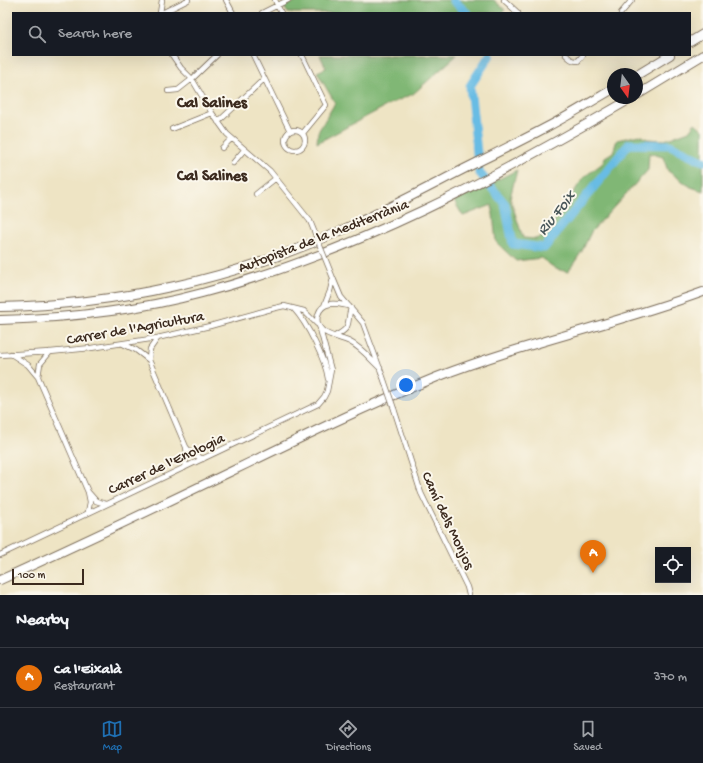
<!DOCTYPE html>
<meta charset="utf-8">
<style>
:root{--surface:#171b24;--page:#20242c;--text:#f1f3f6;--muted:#9ea1a6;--line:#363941;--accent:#1f6fb2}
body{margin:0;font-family:"Gochi Hand",sans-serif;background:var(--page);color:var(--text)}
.controls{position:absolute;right:12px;bottom:12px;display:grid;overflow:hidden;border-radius:0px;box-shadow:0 4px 16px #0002}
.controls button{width:36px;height:36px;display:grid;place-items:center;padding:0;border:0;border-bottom:1px solid var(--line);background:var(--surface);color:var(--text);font:20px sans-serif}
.compass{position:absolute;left:607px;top:68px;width:36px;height:36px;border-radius:50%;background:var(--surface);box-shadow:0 4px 16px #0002;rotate:166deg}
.scale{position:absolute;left:12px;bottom:10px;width:72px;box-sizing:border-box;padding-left:4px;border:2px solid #3b2a1e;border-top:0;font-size:11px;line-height:14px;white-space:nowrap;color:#3b2a1e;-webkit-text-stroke:3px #fbf7ec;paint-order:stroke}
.you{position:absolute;left:406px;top:385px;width:14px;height:14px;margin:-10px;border:3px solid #fff;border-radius:50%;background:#1a73e8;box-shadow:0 0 0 6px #1a73e833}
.badge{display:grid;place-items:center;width:26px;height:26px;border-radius:50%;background:var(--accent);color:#fff;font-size:13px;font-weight:700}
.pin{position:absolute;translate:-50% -33px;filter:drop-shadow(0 1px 2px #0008)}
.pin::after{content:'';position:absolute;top:21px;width:14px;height:12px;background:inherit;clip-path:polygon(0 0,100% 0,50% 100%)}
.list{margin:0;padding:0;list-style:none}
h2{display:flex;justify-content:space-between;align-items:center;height:52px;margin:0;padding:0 16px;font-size:17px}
h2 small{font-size:13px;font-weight:400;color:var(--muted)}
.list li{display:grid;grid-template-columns:26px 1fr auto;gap:12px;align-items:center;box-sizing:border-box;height:60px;padding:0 16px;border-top:1px solid var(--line)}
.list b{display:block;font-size:15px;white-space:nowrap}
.list p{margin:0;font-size:13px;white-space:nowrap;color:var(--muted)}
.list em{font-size:13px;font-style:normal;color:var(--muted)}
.icon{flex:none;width:22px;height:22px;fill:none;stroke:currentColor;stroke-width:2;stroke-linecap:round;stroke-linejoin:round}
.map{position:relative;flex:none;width:703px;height:595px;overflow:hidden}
.search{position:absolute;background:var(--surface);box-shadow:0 4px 16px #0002;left:12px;right:12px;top:12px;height:44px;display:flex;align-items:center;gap:10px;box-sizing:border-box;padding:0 14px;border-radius:0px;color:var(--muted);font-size:15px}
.sheet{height:112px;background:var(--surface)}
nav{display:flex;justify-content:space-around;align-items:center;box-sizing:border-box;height:56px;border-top:1px solid var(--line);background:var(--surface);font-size:11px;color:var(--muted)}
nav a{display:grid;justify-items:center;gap:2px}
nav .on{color:var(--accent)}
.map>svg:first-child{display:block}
.forest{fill:#80b774;stroke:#5e7049}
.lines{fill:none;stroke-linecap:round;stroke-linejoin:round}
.river{stroke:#68bce4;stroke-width:9}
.street-casing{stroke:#7a6b58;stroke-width:6}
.highway-casing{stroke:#7a6b58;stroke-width:10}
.street{stroke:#fff;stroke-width:4.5}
.highway{stroke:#fff;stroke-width:8}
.street-bridge-casing{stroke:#7a6b58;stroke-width:6;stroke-linecap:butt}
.street-bridge{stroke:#fff;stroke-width:4.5}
.labels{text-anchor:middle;stroke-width:4;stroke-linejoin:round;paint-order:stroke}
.street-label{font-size:15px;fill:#3b2a1e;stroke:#fbf7ec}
.neighbourhood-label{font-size:16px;font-weight:bold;fill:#3b2a1e;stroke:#fbf7ec}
.water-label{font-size:16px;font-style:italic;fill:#485659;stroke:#fbf7ec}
</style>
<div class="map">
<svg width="703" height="595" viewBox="0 0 703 595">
<rect width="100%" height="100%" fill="#fbf7ec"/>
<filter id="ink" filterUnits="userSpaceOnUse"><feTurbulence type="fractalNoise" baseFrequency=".025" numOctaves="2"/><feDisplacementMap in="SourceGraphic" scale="8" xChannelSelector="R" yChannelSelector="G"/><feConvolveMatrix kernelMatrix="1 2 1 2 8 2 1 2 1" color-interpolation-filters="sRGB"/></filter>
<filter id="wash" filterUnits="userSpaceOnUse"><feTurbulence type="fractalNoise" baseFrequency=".012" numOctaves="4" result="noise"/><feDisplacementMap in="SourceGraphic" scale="16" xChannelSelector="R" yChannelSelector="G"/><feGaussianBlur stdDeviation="0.9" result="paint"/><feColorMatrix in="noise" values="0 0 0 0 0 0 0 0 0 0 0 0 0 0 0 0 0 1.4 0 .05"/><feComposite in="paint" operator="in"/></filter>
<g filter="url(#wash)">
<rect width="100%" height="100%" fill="#eee4c4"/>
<path class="forest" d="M299,0H494L505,10L502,13H288L284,7Z
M320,55H457L413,94L390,104L317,143L318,132L335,103L317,72L326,68Z
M695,123L703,130V191L691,187L668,171L663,157L649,153L648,170L591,232L582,251L568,272L556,269L541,258L516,261L496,242L492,205L463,216L454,201L517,170L510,198L523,238L536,239L549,233L555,220L584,177L603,163L605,157L613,152L617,140L640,135L647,139L665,140L689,131Z"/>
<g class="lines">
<path class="river" d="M453,0L467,13
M490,55L470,86L479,172L505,204L513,244L544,248L629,144L670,145L703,161"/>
</g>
</g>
<g filter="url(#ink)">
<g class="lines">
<g class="street-casing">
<path id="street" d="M226,0L233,13
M275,0L281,13
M504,0L518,13
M160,13L162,0
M162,13L188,0
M262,13L288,0
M621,13L632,0
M172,55L181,68L192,79L212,113L227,134L270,171L310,221
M253,55L290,131
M302,55L326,105L303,133
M566,55C570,59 572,61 578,61L583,55
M168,91L178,90L192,79L217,55
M218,122L264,79
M172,129L212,113
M285 140a10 10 0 1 1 20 0a10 10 0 1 1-20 0Z
M222,148L231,139
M233,163L244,150
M256,194L276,178
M333,278L341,297L363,323L383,377
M324,306L330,291L333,278
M349,306C343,305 336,303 330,304C318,306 313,321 322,330C329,337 341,337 350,342C362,348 370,359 380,368
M294,309C307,323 326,361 328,379
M335,336C353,327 346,323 351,308
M123,344L136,350L149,360L186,447L187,454L184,468
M11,354L28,365L38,377L88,492L90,502L88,512
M0,355L50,352L91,348L157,338L210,326L271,309L284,306L304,311L317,324
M149,360L150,349L157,339
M38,377L40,364L50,352
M394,409L421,493L467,587L469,595
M186,447L191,453L203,459
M89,493L96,501L106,504
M0,555L318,404L324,397L327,391L331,370L320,329"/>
</g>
<g class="highway-casing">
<path id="highway" d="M690,42L703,34
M637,75L670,55
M637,95L703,55
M0,307C116,305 234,279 340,231C381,212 421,191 462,170C490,156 519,142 547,127C570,115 591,102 613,89
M0,320C68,318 136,311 202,293C355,253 496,177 632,98
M0,580C78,545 155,508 232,471C300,438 368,405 437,377C524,343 616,324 703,292"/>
</g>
<use href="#street" class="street"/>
<use href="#highway" class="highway"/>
<g class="street-bridge-casing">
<path id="street-bridge" d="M310,221L333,278
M383,377L394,409"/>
</g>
<use href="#street-bridge" class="street-bridge"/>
</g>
</g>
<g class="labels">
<g class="street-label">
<text transform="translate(323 235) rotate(-21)" y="5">Autopista de la Mediterrània</text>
<text transform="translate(135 327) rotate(-10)" y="5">Carrer de l'Agricultura</text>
<text transform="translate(166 463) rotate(-25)" y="5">Carrer de l'Enologia</text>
<text transform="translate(449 520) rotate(65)" y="5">Camí dels Monjos</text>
</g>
<g class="neighbourhood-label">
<text x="212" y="107">Cal Salines</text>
<text x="212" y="180">Cal Salines</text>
</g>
<g class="water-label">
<text transform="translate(555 212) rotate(-51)" y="6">Riu Foix</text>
</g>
</g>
</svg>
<div class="controls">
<button><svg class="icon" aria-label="locate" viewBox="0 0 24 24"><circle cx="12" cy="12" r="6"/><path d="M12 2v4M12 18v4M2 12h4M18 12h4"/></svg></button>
</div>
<svg class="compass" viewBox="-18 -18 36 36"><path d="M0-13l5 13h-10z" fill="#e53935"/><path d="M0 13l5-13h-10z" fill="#9ea1a6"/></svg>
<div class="scale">100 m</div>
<div class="you"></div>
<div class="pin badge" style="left:593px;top:573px;background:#e8710a">A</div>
<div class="search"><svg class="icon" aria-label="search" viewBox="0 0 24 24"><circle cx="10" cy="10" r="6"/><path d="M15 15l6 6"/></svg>Search here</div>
</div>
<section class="sheet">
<h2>Nearby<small></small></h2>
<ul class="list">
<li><span class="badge" style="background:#e8710a">A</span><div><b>Ca l'Eixalà</b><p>Restaurant</p></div><em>370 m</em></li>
</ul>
</section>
<nav>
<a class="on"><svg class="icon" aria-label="map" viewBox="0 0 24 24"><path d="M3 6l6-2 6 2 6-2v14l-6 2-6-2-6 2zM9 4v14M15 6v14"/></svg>Map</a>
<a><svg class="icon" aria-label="directions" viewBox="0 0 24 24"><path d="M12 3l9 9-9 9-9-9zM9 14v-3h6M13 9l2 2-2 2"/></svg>Directions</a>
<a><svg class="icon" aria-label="saved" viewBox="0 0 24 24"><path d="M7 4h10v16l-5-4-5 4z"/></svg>Saved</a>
</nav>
